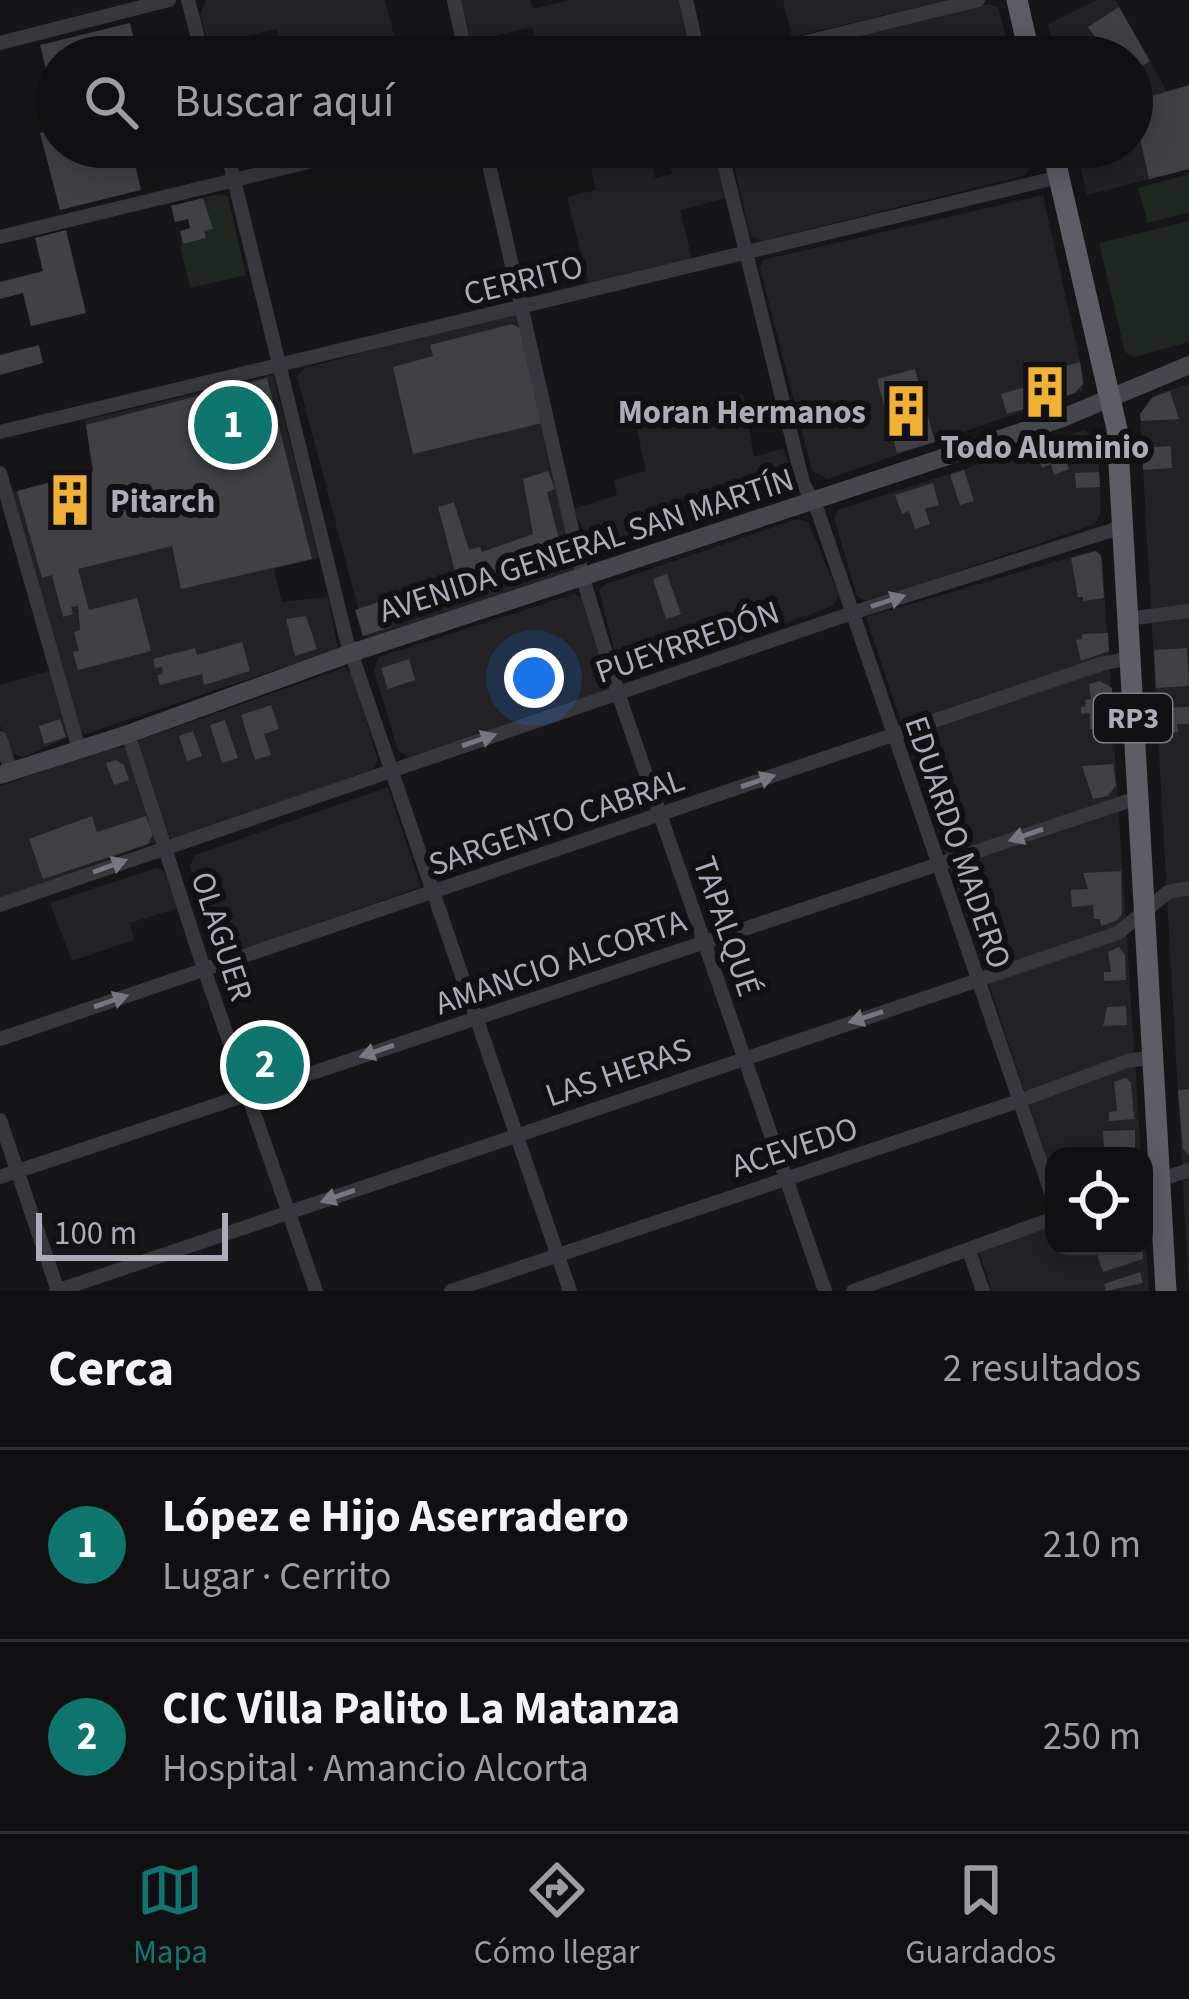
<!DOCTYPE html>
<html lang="es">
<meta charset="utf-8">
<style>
:root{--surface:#101012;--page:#1e1e20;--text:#f1f3f6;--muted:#9c9d9f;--line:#303032;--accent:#0f766e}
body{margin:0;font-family:"Source Sans 3",sans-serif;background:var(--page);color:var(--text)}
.controls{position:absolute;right:36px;bottom:36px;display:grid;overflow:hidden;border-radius:24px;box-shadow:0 6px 30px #0003}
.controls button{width:108px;height:108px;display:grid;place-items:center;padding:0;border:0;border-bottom:3px solid var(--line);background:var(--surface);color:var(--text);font:60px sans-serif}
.scale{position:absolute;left:36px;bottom:30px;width:192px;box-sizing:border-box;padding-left:12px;border:6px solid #a8adb8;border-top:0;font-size:33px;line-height:42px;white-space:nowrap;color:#a8adb8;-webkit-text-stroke:9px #111113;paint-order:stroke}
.you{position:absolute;left:534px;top:678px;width:42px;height:42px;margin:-30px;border:9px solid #fff;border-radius:50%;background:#1a73e8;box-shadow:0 0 0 18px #1a73e833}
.badge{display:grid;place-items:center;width:78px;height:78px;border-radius:50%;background:var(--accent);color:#fff;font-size:39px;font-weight:700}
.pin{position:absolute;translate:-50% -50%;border:6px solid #fff;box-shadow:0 3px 12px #0006}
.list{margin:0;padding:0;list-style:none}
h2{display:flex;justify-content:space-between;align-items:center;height:156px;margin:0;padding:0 48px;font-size:51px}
h2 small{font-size:39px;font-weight:400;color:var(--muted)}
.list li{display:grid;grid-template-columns:78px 1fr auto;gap:36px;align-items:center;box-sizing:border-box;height:192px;padding:0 48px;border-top:3px solid var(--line)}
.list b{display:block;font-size:45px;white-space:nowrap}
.list p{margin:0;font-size:39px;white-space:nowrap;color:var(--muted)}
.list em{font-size:39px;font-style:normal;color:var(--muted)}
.icon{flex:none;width:66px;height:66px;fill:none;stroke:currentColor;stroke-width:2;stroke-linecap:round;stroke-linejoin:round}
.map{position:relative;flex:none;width:1189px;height:1291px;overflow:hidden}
.search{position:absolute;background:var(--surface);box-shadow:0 6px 30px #0003;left:36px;right:36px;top:36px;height:132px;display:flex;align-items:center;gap:30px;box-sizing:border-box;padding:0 42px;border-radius:66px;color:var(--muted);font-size:45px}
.sheet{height:540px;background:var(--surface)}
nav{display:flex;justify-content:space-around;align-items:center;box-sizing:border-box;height:168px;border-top:3px solid var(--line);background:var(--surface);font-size:33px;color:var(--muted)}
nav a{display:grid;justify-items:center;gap:6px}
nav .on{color:var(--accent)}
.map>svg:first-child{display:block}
.built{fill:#222225}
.green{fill:#1e261f}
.building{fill:#404145}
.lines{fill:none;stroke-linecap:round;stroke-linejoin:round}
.minor{stroke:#37383d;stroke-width:14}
.secondary{stroke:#45474d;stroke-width:18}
.trunk{stroke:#5b5e65;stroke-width:21}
.oneway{fill:#757881}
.labels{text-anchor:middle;stroke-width:12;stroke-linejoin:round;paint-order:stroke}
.shield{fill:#111113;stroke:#7b7e86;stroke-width:3}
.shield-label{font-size:30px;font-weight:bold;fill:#a8adb8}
.street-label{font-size:33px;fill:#a8adb8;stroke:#111113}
.poi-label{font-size:33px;font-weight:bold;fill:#a8adb8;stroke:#111113;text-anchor:end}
</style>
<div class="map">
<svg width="1189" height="1291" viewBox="0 0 1189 1291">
<rect width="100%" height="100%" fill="#161618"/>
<path class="built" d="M206,0H385L396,44L340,57H284L277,29L209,44L200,15Z
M459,0H530L533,9L569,0H680L692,57H524L523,53L538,49L533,27L468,42Z
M783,0H948L792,37Z
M1097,0H1115L1167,91L1189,85V169L1087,195L1076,147H1132V57H1055L1048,24Z
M988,4L998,7L1011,57H768Z
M586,147H647L655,178L672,174L668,157L714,147L727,198L680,210L692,259L589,285L567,197L596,190Z
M730,147H1032L1034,158L1026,175L762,241L750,236Z
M1043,195L1084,379L1082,391L827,479L812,471L760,268L763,260Z
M513,312L518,314L574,570L366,638L297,376L305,368Z
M273,375L319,558L274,569L282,602L328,597L338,649L85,734L78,728L11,493L93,471L85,420Z
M1189,384V1291L1140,414L1154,395Z
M743,395L754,457L783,448L793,479L792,492L601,553L593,548L573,509L617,495L614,480L646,471L635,421Z
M1084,430L1098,441L1101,512L1095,524L869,602L857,596L834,518L838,510Z
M798,519L808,522L839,595L833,606L633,678L621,676L599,590L606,584Z
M1095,550L1102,555L1141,1156H1054V1179L866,617Z
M574,594L585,599L612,688L410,757L398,751L374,670L379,657Z
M344,668L352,672L378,760L373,769L176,840L167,836L138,745L139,740Z
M52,670L70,730L68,737L24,757L13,754L0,725V685Z
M117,745L127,749L157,841L0,901V786Z
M388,787L421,887L226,955L218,952L190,866L195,855Z
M156,868L164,871L178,908L130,923L134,940L72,961L50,903Z
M1054,1209V1246H1144V1210L1149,1291H992L979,1252Z"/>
<path class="green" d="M1189,174V212L1148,223L1138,188Z
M222,194L228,197L246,275L190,288L180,245L205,238L204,231L212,228L203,198Z
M1189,221V342L1134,357L1125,352L1099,243Z"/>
<path class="building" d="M1119,7L1150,61L1132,73V57H1109L1088,27Z
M130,23L138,57H57L55,106L40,45Z
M1189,85V169L1149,179L1132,102Z
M57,129V147H131L141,190L60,210L40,133Z
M203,198L213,229L204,231L206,238L183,244L180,231L190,228L188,219L175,222L171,206Z
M66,230L86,313L31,326L23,293L0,299V282L43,271L35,238Z
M512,324L521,329L542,423L413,454L393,367L433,356L430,345Z
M39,345L43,363L0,375V355Z
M1080,362L1083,384L1075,393L1007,414L1001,394L1030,386L1027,377Z
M915,369L935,442L897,453L877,379Z
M267,378L312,559L181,589L172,546L78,569L89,610L137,598L151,651L78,670L73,652L79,651L74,632L80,630L78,606L71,607L73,614L63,617L52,575L42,578L17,491L93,471L86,425Z
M1170,391L1179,419L1141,421L1140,414L1152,398Z
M1059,442L1069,469L1054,475L1051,464L1042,468L1036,451Z
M1171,446L1172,468L1143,470L1142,448Z
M964,470L974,501L960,505L950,475Z
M548,471L555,489L547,492L562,551L557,555L559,564L462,598L438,507L454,502L469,550L480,547L482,552L533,534L523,479Z
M1099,472L1100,487L1076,488L1075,473Z
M933,483L939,505L925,509L930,524L915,529L909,511L902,514L895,495Z
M1096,551L1101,556L1104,598L1083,601V597H1078L1071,558Z
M667,574L681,614L666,619L653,579Z
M382,601L391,627L363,636L355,610Z
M306,616L317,649L295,656L286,619Z
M1108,633L1109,651L1081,661L1076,640L1082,639V634Z
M242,642L250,671L204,685L202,674L160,685L157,675L163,674L162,667L155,668L153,659L195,648L197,655Z
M1187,648L1189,686L1156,688L1154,650Z
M409,659L415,680L388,689L381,668Z
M1100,681L1112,688L1113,728L1090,729V713L1081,714V707L1086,706L1085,700L1091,699L1089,684Z
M271,705L279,729L264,734L271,755L255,760L241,715Z
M1189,707V724H1177L1178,732L1160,733L1158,708Z
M60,719L66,737L44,744L39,726Z
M225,720L238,758L222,763L210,725Z
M193,731L202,756L187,761L179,736Z
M116,760L124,765L129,780L114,785L106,763Z
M1113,764L1116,785L1108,796L1093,799L1082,766Z
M92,816L97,832L146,816L153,834L148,844L43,879L29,839Z
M1121,871L1122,914L1116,921L1101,926L1100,919H1094L1093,905L1072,907L1071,890L1088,889L1083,873Z
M1119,947L1125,955L1126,980L1104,981V972H1111L1108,952Z
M1126,1006L1127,1025L1103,1026L1107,1007Z
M1126,1078L1131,1083L1134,1119L1109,1121V1112L1117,1111L1114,1082Z
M1189,1089V1156L1183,1149L1178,1090Z
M1135,1130V1156H1116L1115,1148L1104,1149L1103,1131Z
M1094,1246H1142L1143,1259L1103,1272Z
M1140,1272L1143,1283L1106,1291L1104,1284Z"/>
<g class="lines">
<path class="minor" d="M188,0L203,57
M454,0L466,57
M686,0L699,57
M0,43L169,0
M745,57L978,0
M226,147L346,638L570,1291
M485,147L583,578L618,693L825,1291
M720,147L803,483L818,512L1054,1201
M0,237L370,147
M0,432L1059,177
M0,473L79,749
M1127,619L1189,611
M128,734L204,969L316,1291
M0,738L11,771
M0,905L852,613L1122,527
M0,1039L1101,664L1130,658
M0,1120L58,1291
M0,1177L1137,798
M1144,1185L1189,1170
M969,1251L983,1291
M56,1291L1118,933L1168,892L1189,888
M451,1291L1019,1101L1127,1061L1154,1057
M853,1291L1054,1218"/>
<path class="secondary" d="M0,775L128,734L351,653L1060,419L1189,365"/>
<path class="trunk" d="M1017,0L1030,57
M1052,147L1117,429L1166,1291"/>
</g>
<defs><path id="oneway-solid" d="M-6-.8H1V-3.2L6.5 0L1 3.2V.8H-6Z" transform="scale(3)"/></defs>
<g class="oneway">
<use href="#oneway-solid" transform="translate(888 601) rotate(-18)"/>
<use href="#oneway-solid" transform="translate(479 740) rotate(-19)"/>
<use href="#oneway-solid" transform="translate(758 781) rotate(-19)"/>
<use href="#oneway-solid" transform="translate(1026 835) rotate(161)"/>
<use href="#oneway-solid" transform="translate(110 866) rotate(-20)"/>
<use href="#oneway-solid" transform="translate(111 1001) rotate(-19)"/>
<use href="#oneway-solid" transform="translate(866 1017) rotate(162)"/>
<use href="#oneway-solid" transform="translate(377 1051) rotate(161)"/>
<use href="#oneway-solid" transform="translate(338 1196) rotate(161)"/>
</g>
<defs>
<g id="building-bare" transform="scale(4.14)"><path d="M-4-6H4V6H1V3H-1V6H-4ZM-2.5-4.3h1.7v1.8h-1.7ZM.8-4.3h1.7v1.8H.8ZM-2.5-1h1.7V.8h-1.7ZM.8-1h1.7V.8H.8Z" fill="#f2b134" stroke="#111113" stroke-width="2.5" paint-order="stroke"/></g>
</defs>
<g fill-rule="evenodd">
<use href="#building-bare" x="1045" y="392"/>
<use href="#building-bare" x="906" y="411"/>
<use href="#building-bare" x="70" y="500"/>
</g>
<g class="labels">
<rect class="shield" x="1094" y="694" width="78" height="48" rx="9"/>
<g class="shield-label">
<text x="1133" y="728">RP3</text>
</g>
<g class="street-label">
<text transform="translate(523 279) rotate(-14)" y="12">CERRITO</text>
<text transform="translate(586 544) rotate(-18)" y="12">AVENIDA GENERAL SAN MARTÍN</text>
<text transform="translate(687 641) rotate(-19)" y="12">PUEYRREDÓN</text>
<text transform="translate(556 821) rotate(-19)" y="12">SARGENTO CABRAL</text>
<text transform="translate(959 842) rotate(71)" y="12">EDUARDO MADERO</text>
<text transform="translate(728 926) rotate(71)" y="12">TAPALQUÉ</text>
<text transform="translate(223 936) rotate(72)" y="12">OLAGUER</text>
<text transform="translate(560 961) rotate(-19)" y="12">AMANCIO ALCORTA</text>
<text transform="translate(618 1071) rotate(-19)" y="12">LAS HERAS</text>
<text transform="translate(794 1146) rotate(-18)" y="12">ACEVEDO</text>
</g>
<g class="poi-label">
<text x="866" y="423">Moran Hermanos</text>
<text x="1045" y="458" text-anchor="middle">Todo Aluminio</text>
<text x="110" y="512" text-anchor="start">Pitarch</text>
</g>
</g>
</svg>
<div class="controls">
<button><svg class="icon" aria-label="locate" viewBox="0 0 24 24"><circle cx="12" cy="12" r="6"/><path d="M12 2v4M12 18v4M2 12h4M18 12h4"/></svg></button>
</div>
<div class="scale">100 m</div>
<div class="you"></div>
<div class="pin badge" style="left:233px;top:425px">1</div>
<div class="pin badge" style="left:265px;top:1065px">2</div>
<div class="search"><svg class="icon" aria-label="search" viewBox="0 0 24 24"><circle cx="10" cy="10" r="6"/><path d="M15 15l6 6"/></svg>Buscar aquí</div>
</div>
<section class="sheet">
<h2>Cerca<small>2 resultados</small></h2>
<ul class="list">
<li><span class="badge">1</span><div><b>López e Hijo Aserradero</b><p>Lugar · Cerrito</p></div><em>210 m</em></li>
<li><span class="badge">2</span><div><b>CIC Villa Palito La Matanza</b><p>Hospital · Amancio Alcorta</p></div><em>250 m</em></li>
</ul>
</section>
<nav>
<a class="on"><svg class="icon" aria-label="map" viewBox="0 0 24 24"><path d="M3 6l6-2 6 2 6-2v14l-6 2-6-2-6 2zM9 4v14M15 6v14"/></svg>Mapa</a>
<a><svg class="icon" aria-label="directions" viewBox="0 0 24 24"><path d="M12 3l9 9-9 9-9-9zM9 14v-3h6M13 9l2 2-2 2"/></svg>Cómo llegar</a>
<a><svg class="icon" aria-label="saved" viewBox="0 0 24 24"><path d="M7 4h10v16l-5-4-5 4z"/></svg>Guardados</a>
</nav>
